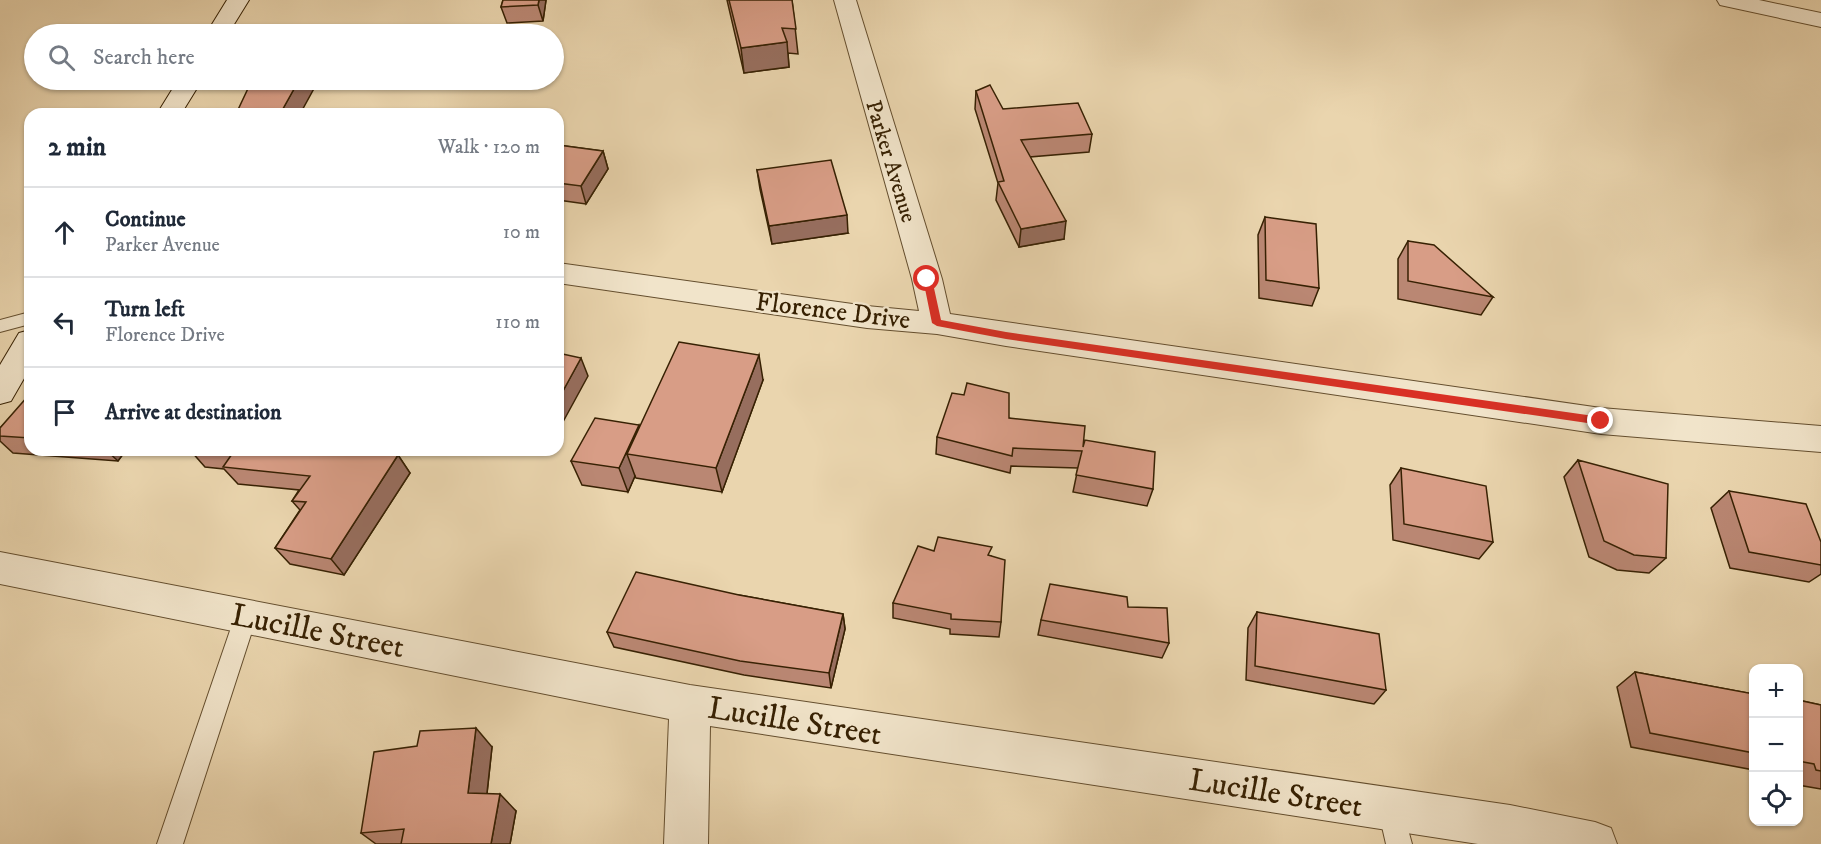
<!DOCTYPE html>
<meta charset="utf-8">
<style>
:root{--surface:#fff;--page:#f2f2f3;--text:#1f2937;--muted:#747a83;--line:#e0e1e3}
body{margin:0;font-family:"IM FELL DW Pica",serif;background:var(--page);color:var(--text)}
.controls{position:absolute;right:18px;bottom:18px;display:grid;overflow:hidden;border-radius:12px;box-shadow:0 2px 4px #0004}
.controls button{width:54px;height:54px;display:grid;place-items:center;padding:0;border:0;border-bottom:2px solid var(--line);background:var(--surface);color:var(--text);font:30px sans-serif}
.stop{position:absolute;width:18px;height:18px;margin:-14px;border:4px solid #d93025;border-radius:50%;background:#fff}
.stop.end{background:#d93025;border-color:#fff;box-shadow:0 2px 6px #0008}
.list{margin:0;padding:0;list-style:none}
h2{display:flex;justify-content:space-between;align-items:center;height:78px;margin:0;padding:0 24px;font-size:26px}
h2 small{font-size:20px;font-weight:400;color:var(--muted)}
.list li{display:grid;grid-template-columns:39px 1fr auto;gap:18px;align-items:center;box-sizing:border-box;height:90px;padding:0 24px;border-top:2px solid var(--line)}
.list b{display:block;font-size:22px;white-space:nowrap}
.list p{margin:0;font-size:20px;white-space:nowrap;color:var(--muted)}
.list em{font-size:20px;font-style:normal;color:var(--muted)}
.icon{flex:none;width:33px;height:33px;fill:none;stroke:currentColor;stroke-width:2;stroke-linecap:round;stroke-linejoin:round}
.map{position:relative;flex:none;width:1821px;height:844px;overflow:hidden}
.search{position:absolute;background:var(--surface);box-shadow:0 2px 4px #0004;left:24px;top:24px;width:540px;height:66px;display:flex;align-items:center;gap:15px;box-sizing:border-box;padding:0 21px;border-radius:33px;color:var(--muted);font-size:22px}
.panel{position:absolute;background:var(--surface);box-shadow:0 2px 4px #0004;left:24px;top:108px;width:540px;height:348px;border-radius:18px}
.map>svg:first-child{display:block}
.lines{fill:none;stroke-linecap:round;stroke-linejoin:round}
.service-casing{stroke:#644e2e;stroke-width:2}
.minor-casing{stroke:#644e2e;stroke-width:2}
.secondary-casing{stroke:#372103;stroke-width:2}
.service{fill:#f1e4ca;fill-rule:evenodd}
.minor{fill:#f1e4ca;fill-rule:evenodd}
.secondary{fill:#f1e4ca;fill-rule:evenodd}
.wall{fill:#ba8773;stroke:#372103;stroke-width:1.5}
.shaded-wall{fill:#976e5e;stroke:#372103;stroke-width:1.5}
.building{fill:#d89d86;stroke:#372103;stroke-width:1.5}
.route{fill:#d93025}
.labels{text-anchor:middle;stroke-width:4.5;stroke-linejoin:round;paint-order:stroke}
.far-street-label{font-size:22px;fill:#372103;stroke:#f1e4ca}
.street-label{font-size:26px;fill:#372103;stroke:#f1e4ca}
.near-street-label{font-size:32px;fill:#372103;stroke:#f1e4ca}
</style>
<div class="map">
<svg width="1821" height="844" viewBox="0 0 1821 844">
<rect width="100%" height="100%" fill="#ead5ae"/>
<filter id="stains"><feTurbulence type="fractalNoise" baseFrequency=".00333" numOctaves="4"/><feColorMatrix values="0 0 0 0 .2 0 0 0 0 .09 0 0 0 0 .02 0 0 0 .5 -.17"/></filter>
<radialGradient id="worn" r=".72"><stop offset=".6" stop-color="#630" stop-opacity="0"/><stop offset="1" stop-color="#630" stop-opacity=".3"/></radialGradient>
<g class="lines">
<g class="service-casing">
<path id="service" d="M30,312V324L0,332V320Z
M246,606L254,609L257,616L183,844H157L235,616L238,609Z
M1391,796L1400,800L1412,844H1386L1378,809L1382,800Z"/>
</g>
<g class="minor-casing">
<path id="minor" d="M834,0H856L942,279L950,314L1601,408L1821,426V452L1601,434L1006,346L937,334L867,328L558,283V263L867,306L919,311L912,279Z
M1717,0H1759L1821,13V27L1720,5Z
M0,552L690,685L1510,805L1595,822L1611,828L1617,844H1478L710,726L708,844H664L669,719L0,584Z"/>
</g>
<g class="secondary-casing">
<path id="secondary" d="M227,0H249L228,34H206Z
M178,80H202L181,114H157Z
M30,330V368L11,401L0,404V365L19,333Z"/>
</g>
<use href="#service" class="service"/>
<use href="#minor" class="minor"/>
<use href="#secondary" class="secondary"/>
</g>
<path class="wall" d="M503,0H546L543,21L507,23L501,7Z
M727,0H792L798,54L788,53L789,67L744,73Z
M976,91L1003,109L1092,134L1089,152L1030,157L1064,239L1019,247L996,200L998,183L975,109Z
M558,145L603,151L608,169L586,204L558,200Z
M757,170L848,233L772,244L760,189Z
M1265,217L1319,288L1312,306L1259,298L1258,235Z
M1408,241L1493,297L1481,315L1398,299V259Z
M763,380L722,492L636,478L635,476L628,492L582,485L571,461L640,427Z
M30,396V450H126L118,461L13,453L0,441V428Z
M1009,418L1083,447L1153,489L1147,506L1073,492L1078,468L1011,466L1010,473L936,454L937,437Z
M190,450L398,455L410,473L344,575L290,564L275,548L300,510L292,501L299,490L238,484L224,469L205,467Z
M530,450H548L546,453Z
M1578,460L1666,558L1649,573L1617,570L1589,557L1564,477Z
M1401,468L1493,542L1479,559L1393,540L1390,485Z
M1729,491L1821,542V574L1809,582L1730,568L1711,508Z
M934,551L991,556L1001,622L999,637L950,634V629L893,618V603Z
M739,595L843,614L845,629L831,688L744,675L614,647L607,632Z
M1128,607L1169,643L1162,658L1038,635L1041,620Z
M1257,612L1386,690L1374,704L1246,680L1248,628Z
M1635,672L1754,694V770L1631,747L1617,687Z
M1798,700L1821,705V789L1798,785Z
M492,747L487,794L516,811L510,844H376L361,833Z"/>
<path class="shaded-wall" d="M539,0H546L543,21L538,5Z
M787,42L789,67L744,73L741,48Z
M299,80H315L317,83L300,114H280Z
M603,151L608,169L586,204L581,186Z
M847,215L848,233L772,244L769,226Z
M1066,221L1064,239L1019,247L1021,229Z
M759,355L763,380L722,492L716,468Z
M581,358L588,376L558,431V400Z
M639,425L647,449L627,454L635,476L628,492L619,468Z
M106,450H126L118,461Z
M398,455L410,473L344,575L331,559Z
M843,614L845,629L831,688L829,673Z
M476,728L492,747L485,811L468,793Z
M500,794L516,811L510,844H491Z"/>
<path class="building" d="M503,0H539L538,5L501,7Z
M729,0H792L796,29L782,28L787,42L741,48Z
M252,80H299L280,114H236Z
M990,85L1003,109L1078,103L1092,134L1021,140L1066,221L1021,229L998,182L1004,181L976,91Z
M558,145L603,151L581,186L558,183Z
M831,160L847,215L769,226L757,170Z
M1265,217L1316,224L1319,288L1266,280Z
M1408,241L1434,245L1493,297L1408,281Z
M679,342L759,355L716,468L627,454Z
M558,353L581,358L558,400Z
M967,383L1009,393V418L1085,426L1083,447L1085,440L1155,452L1153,489L1076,475L1082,451L1013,448L1012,456L937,437L952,393L964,395Z
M28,396H30V438L0,436V428Z
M595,418L639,425L619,468L571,461Z
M192,450H362L398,455L331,559L275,548L306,502L292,501L310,476L223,467L232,454Z
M1578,460L1668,484L1666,558L1634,555L1604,541Z
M1401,468L1486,486L1493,542L1404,524Z
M1729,491L1806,504L1821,542V565L1749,552Z
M938,537L992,547L988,555L1005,560L1001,622L951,619V614L893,603L918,546L934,551Z
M636,572L739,595L843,614L829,673L740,661L607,632Z
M1050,584L1127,597L1128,607L1167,608L1169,643L1041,620Z
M1257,612L1379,634L1386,690L1255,666Z
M1635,672L1754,694V753L1650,733Z
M1798,700L1821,705V771L1816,770L1814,764L1798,761Z
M476,728L468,793L500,794L491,844H401L404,829L361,833L374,752L417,746L420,731Z"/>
<path class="route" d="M927,276L932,279L941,320L1006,332L1601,417L1606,421L1601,425L1006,339L937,326L932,323L923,279Z"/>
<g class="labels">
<g class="far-street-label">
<text transform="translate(892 161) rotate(73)" y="8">Parker Avenue</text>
</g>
<g class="street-label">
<text transform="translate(833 310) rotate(7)" y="9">Florence Drive</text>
</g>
<g class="near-street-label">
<text transform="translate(318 630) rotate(11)" y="11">Lucille Street</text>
<text transform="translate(795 720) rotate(9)" y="11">Lucille Street</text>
<text transform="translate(1276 792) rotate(9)" y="11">Lucille Street</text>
</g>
</g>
<rect width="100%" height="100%" filter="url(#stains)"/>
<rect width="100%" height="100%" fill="url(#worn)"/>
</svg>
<div class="controls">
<button>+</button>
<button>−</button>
<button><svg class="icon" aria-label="locate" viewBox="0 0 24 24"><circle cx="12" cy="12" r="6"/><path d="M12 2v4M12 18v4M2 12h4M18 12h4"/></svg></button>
</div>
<div class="stop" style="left:927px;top:279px"></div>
<div class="stop end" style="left:1601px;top:421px"></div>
<div class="search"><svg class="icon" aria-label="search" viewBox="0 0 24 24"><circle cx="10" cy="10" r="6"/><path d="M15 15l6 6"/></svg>Search here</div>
<section class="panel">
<h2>2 min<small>Walk · 120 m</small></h2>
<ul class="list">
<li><svg class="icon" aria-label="ahead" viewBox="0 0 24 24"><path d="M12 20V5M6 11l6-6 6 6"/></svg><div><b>Continue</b><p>Parker Avenue</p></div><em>10 m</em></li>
<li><svg class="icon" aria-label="left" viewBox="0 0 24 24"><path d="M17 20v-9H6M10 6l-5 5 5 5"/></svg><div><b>Turn left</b><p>Florence Drive</p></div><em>110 m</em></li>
<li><svg class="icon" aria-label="arrive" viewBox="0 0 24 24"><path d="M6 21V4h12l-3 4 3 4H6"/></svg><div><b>Arrive at destination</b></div></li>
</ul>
</section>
</div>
